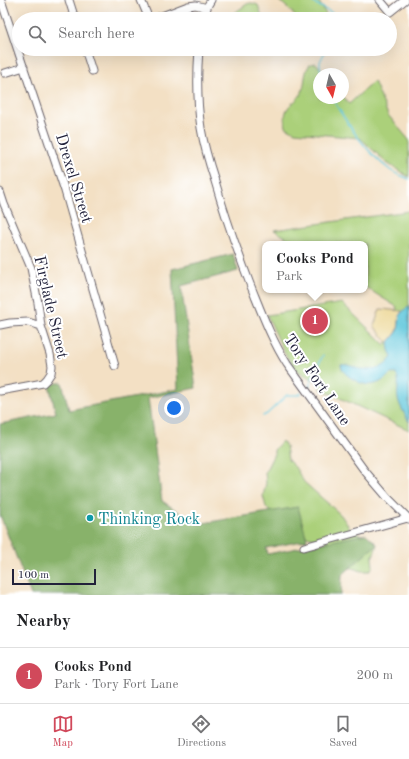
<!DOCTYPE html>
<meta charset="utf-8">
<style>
:root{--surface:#fff;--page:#f6f6f6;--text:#202124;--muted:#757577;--line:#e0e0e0;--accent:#d1495b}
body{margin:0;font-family:"Old Standard TT",serif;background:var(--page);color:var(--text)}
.compass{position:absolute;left:313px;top:68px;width:36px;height:36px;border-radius:50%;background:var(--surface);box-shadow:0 4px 16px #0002;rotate:172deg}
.scale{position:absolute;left:12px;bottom:10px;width:84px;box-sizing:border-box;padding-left:4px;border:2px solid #22223b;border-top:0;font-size:11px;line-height:14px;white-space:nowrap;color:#22223b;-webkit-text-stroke:3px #fff;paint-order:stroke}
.you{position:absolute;left:174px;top:408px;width:14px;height:14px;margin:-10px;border:3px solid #fff;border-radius:50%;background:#1a73e8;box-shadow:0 0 0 6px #1a73e833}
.badge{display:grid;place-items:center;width:26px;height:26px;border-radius:50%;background:var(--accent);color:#fff;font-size:13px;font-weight:700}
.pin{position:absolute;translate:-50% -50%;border:2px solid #fff;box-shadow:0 1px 4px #0006}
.popup{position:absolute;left:262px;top:241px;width:106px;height:52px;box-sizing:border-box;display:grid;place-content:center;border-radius:8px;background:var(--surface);filter:drop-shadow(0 1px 3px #0005);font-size:13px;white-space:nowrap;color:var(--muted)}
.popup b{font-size:15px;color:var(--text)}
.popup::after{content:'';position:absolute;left:50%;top:100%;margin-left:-8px;border:8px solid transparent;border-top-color:var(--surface)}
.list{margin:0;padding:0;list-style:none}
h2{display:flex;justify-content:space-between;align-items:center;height:52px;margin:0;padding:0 16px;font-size:17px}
h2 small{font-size:13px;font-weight:400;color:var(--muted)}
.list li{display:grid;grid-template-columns:26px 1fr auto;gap:12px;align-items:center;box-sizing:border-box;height:56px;padding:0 16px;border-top:1px solid var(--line)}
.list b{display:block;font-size:15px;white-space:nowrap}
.list p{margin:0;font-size:13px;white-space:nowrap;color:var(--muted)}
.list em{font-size:13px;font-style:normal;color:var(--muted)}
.icon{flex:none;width:22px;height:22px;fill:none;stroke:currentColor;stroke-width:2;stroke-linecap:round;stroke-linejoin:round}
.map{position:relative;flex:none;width:409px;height:595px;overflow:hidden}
.search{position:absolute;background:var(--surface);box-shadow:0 4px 16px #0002;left:12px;right:12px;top:12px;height:44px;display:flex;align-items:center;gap:10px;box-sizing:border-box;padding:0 14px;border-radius:22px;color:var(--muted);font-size:15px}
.sheet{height:108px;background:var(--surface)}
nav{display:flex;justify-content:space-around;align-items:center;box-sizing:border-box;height:56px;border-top:1px solid var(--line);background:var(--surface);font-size:11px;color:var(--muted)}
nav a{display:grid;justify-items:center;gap:2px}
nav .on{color:var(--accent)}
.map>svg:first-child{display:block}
.green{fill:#abd07a;stroke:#66795a}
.forest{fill:#88b26a;stroke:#556a52}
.sand{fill:#eeda9e;stroke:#887e6c}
.water{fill:#60c7dc;stroke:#41748c}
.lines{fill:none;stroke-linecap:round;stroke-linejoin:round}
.stream{stroke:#60c7dc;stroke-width:1.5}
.street-casing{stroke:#6b646b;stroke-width:9}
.street{stroke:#fff;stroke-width:7}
.culture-dot{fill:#0f9aa8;stroke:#fff;stroke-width:1.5}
.labels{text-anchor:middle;stroke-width:4;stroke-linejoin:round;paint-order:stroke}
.street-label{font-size:16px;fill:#22223b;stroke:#fff}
.culture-label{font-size:16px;fill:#0d838f;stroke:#fff;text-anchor:start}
</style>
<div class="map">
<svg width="409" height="595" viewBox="0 0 409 595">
<rect width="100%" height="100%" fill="#fff"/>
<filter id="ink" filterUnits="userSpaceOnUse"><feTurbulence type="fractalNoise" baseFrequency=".025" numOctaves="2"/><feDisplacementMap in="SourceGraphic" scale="8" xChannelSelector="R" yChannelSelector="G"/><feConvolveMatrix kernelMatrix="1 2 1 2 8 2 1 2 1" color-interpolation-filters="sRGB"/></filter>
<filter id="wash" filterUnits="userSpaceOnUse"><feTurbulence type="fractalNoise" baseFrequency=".012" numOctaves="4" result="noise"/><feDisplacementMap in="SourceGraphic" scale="16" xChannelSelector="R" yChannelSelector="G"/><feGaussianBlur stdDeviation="0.9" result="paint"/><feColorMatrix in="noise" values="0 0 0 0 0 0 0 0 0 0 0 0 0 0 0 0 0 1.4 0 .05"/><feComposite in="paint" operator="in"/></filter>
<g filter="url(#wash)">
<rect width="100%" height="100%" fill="#f3e0c4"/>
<path class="green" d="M278,0H318L326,14V19H297L291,11L280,1Z
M251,3L258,5L263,19H220L230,16L247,4Z
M316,63L325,74H319V98H343V96L349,104L374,81L388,115L409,140V177L387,163L360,138L295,132L286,127C285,121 284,113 288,108C290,104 298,100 301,94C306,85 303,73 310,64Z
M409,211V430L320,389L321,383L308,377L298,371L293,364H292L285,354L267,315L342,303L385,345L397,307L365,287V244H297L274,230Z
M282,441L286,446L288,460L295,467L304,482L341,515L351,530L368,538L377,544L375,551L372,558L373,566L370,571H362L342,565L327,541L306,536L272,514L266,507L263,496L266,483L265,472L274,454V450Z"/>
<path class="forest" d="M233,254L238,271L181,286L196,388L148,398L162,501L198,524L298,507L307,540L266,548L268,554L366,534L377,544L342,575L341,595H31L0,515V424L56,413L49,385L62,382L69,410L178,389L172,269Z"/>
<path class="sand" d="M380,309L402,311C398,317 400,322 398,328C397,334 392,338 388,343L374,326Z"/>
<path class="water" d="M409,306V422C405,414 400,407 398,399C396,390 401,382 396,374C390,373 389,375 385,379C374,387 364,386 353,379C348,376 342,372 341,365C348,364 353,367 360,369C374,371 384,369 392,357L389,350L388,343L398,331L400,314Z"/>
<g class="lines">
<path class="stream" d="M309,0L332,13V19
M321,74L320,62L326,49
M332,98C348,125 365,151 390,170C395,174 403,176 409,179
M308,389L314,374L323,355
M263,416L267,414L287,395H298L301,393"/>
</g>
</g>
<g filter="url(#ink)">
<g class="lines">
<g class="street-casing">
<path id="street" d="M1,0L65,191L115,366
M69,0L75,19
M141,0L149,19
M380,0L390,12L405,0
M154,19L188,6L196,5L207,8
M203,19L208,5L211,0
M85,49L92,71
M199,49C197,75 197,102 201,128C204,146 209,163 215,181C225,216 237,250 250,284C261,311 271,339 287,364L364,470L387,497L409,519
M5,73L24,67
M0,192L4,204L31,268L38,303L41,326L50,354L52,366L51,373L47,379L43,383L0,391
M0,325L10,323L28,322L41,326
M304,547L408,518"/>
</g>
<use href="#street" class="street"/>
</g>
</g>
<circle class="culture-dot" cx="90" cy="518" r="4"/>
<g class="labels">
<g class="street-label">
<text transform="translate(75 178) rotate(73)" y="6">Drexel Street</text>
<text transform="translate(52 307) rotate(77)" y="6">Firglade Street</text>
<text transform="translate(318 379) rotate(56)" y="6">Tory Fort Lane</text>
</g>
<g class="culture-label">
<text x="98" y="524">Thinking Rock</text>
</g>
</g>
</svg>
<svg class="compass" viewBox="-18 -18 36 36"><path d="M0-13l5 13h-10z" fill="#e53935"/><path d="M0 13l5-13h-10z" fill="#757577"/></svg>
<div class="scale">100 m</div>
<div class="you"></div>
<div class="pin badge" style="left:315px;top:321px">1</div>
<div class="popup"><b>Cooks Pond</b>Park</div>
<div class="search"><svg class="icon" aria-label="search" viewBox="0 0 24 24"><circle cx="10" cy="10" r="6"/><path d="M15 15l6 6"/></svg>Search here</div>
</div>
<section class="sheet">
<h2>Nearby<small></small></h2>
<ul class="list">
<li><span class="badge">1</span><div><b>Cooks Pond</b><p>Park · Tory Fort Lane</p></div><em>200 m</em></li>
</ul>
</section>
<nav>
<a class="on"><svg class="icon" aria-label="map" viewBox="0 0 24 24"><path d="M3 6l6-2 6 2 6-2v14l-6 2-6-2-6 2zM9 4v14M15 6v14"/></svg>Map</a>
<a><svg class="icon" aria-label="directions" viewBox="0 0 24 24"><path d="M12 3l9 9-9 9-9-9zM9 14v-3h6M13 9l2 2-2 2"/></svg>Directions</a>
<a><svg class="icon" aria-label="saved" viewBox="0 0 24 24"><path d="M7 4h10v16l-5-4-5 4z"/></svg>Saved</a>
</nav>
